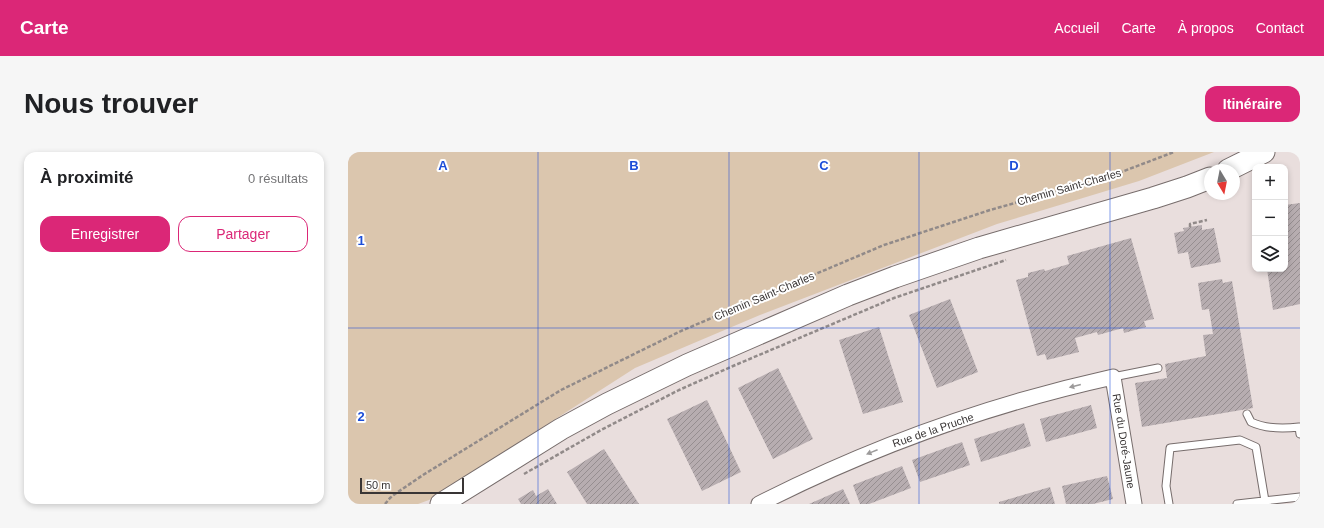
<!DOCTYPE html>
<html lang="fr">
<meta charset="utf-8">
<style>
:root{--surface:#fff;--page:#f6f6f6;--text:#202124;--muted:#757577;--line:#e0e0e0;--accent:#db2777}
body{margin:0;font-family:Arial,sans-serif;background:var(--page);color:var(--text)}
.controls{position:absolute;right:12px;top:12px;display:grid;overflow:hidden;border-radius:8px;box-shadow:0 2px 6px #0003}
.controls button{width:36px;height:36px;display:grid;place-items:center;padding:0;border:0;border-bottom:1px solid var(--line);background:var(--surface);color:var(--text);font:20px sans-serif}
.compass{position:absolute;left:856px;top:12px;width:36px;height:36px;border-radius:50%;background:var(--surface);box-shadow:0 2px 6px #0003;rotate:170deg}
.scale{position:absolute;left:12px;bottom:10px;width:104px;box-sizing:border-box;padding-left:4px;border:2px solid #393535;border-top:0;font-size:11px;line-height:14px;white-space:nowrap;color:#393535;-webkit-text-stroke:3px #fff;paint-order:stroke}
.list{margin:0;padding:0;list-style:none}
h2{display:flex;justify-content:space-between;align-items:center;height:52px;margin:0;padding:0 16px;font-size:17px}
h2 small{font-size:13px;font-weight:400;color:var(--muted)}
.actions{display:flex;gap:8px;padding:12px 16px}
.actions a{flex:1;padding:9px 0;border:1px solid var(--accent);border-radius:12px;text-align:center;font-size:14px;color:var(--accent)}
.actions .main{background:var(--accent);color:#fff}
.icon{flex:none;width:22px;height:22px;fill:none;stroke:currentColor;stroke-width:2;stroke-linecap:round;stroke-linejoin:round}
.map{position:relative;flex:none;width:952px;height:352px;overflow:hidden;border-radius:12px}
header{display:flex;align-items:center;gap:24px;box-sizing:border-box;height:56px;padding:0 20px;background:var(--accent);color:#fff}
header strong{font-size:19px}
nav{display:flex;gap:22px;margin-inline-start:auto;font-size:14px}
.intro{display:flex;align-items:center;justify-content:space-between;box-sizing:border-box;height:96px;padding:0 24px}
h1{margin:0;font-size:28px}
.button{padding:10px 18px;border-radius:12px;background:var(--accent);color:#fff;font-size:14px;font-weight:700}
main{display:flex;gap:24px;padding:0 24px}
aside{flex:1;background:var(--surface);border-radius:12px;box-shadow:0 2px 6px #0003}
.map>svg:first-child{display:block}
.park{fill:#dbc6ae}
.building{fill:url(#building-hatch)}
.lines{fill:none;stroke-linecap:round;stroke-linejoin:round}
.lane-casing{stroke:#776d6c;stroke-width:9}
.street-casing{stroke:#776d6c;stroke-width:17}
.secondary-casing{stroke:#776d6c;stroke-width:23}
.path{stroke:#918a89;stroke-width:2.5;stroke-dasharray:4 2;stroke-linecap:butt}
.lane{stroke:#fff;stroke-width:7}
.street{stroke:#fff;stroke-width:15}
.secondary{stroke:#fff;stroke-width:21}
.oneway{fill:#9c9a9a}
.grid{fill:none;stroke:#1d4ed8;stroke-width:1;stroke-opacity:0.55}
.labels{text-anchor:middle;stroke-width:4;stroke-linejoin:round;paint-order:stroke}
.street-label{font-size:11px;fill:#393535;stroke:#fff}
.grid-label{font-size:13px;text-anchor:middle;font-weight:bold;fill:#1d4ed8;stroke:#fff;stroke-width:4;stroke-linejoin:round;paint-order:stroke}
</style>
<header>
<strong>Carte</strong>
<nav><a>Accueil</a><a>Carte</a><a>À propos</a><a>Contact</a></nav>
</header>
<div class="intro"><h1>Nous trouver</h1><a class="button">Itinéraire</a></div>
<main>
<aside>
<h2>À proximité<small>0 résultats</small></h2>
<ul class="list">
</ul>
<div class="actions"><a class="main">Enregistrer</a><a>Partager</a></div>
</aside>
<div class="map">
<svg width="952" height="352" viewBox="0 0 952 352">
<defs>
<pattern id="building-hatch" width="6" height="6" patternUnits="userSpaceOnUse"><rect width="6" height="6" fill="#b7adb0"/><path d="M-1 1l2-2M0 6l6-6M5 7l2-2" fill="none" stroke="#968e90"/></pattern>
</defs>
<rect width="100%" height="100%" fill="#e9dedd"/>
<path class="park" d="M0,0H866L791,29L649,72L412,163L287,216L81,348L70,352H0Z"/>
<path class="building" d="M952,51V152L925,158L919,117H937V53Z
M854,73V78L866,76L873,110L843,116L840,100L830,102L826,81L836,79L835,76Z
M783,86L806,167L796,169L798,175L776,181L775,176L750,183L749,180L727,186L731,200L699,208L697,202L689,204L668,128L680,125V121L696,117L697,119L721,112L719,104Z
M874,127L875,131L884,129L905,256L794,275L787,231L819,226L817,212L858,204L855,183L865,182L861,157L854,158L850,131Z
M602,147L630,220L589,236L561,163Z
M531,175L555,250L515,262L491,188Z
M430,216L465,287L425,307L390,236Z
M359,248L393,320L354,339L319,267Z
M743,253L749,276L698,290L692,267Z
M676,271L683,294L633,310L626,287Z
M614,290L622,313L572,330L564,308Z
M256,297L291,352H239L219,320Z
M554,314L563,336L521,352H512L505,333Z
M759,324L765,347L745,352H718L714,334Z
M702,335L707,352H651V350Z
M200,337L209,352H173L170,347L185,338L188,344Z
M495,337L502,352H461Z"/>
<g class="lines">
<g class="lane-casing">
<path id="lane" d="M765,225L810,216
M899,262L903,270C918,277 935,277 951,275L952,282
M821,352L818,334L822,296L892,288L908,295L917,349
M889,352L952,345"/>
</g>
<g class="street-casing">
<path id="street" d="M411,352C523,295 643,252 765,225L786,352"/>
</g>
<g class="secondary-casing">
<path id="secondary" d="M880,18L916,0
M93,352L213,277L259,252L339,213L500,143L547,125L631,96L805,46L839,35L862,26"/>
</g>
<path class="path" d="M842,75V72L859,68
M176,322L253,278L331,238L385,214L546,146L658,108
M37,352L42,346L47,342L75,323L213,238L333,179L536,93L642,58L724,35L776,19L826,0"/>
<use href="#lane" class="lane"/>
<use href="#street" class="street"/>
<use href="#secondary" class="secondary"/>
</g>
<defs><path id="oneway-solid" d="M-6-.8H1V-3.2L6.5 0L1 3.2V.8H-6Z"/></defs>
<g class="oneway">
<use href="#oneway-solid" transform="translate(727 234) rotate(166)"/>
<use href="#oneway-solid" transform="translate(524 300) rotate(158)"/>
</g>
<path class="grid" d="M190,0V352M381,0V352M571,0V352M762,0V352M0,176H952"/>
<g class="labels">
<g class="street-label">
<text transform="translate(721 35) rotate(-16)" y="4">Chemin Saint-Charles</text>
<text transform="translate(416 144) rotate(-23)" y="4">Chemin Saint-Charles</text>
<text transform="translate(585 278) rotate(-19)" y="4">Rue de la Pruche</text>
<text transform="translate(776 289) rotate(81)" y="4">Rue du Doré-Jaune</text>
</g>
</g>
<g class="grid-label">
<text x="95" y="18">A</text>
<text x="286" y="18">B</text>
<text x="476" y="18">C</text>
<text x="666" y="18">D</text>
<text x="13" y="93">1</text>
<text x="13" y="269">2</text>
</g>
</svg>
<div class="controls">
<button>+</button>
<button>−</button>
<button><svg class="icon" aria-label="layers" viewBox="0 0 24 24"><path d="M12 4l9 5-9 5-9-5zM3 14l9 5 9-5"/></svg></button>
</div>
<svg class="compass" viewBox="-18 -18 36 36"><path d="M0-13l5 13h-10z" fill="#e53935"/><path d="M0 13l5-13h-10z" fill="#757577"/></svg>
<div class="scale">50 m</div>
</div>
</main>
